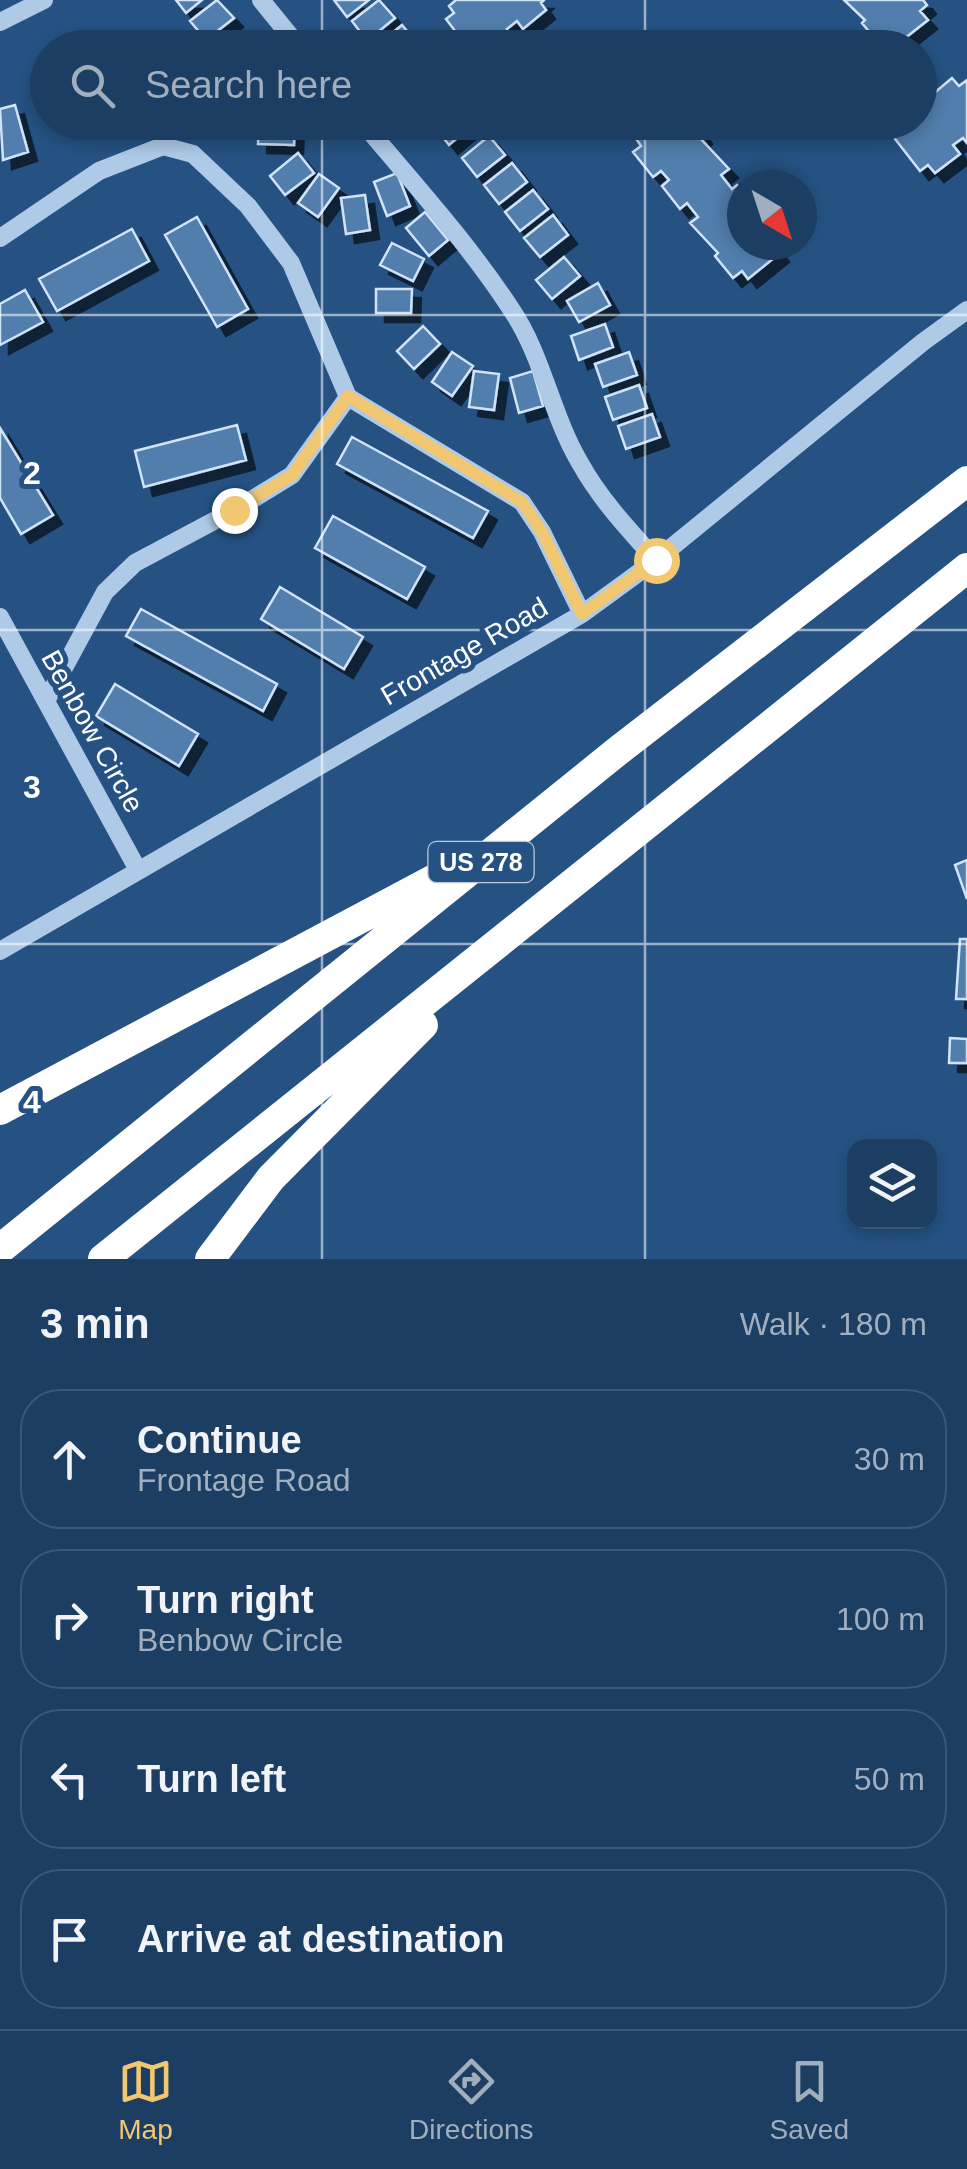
<!DOCTYPE html>
<meta charset="utf-8">
<style>
:root{--surface:#1c3e62;--page:#254568;--text:#f1f3f6;--muted:#a0aebe;--line:#3a5777;--accent:#f1c772}
body{margin:0;font-family:Arial,sans-serif;background:var(--page);color:var(--text)}
.controls{position:absolute;right:30px;bottom:30px;display:grid;overflow:hidden;border-radius:20px;box-shadow:0 5px 15px #0003}
.controls button{width:90px;height:90px;display:grid;place-items:center;padding:0;border:0;border-bottom:2px solid var(--line);background:var(--surface);color:var(--text);font:50px sans-serif}
.compass{position:absolute;left:727px;top:170px;width:90px;height:90px;border-radius:50%;background:var(--surface);box-shadow:0 5px 15px #0003;rotate:141deg}
.stop{position:absolute;width:30px;height:30px;margin:-22px;border:8px solid #f1c772;border-radius:50%;background:#fff}
.stop.end{background:#f1c772;border-color:#fff;box-shadow:0 2px 10px #0008}
.list{margin:0;padding:0;list-style:none}
h2{display:flex;justify-content:space-between;align-items:center;height:130px;margin:0;padding:0 40px;font-size:42px}
h2 small{font-size:32px;font-weight:400;color:var(--muted)}
.list li{display:grid;grid-template-columns:65px 1fr auto;gap:30px;align-items:center;box-sizing:border-box;height:140px;margin:0 20px 20px;padding:0 20px;border:2px solid var(--line);border-radius:40px}
.list b{display:block;font-size:38px;white-space:nowrap}
.list p{margin:0;font-size:32px;white-space:nowrap;color:var(--muted)}
.list em{font-size:32px;font-style:normal;color:var(--muted)}
.icon{flex:none;width:55px;height:55px;fill:none;stroke:currentColor;stroke-width:2;stroke-linecap:round;stroke-linejoin:round}
.map{position:relative;flex:none;width:967px;height:1259px;overflow:hidden}
.search{position:absolute;background:var(--surface);box-shadow:0 5px 15px #0003;left:30px;right:30px;top:30px;height:110px;display:flex;align-items:center;gap:25px;box-sizing:border-box;padding:0 35px;border-radius:55px;color:var(--muted);font-size:38px}
.sheet{height:770px;background:var(--surface)}
nav{display:flex;justify-content:space-around;align-items:center;box-sizing:border-box;height:140px;border-top:2px solid var(--line);background:var(--surface);font-size:28px;color:var(--muted)}
nav a{display:grid;justify-items:center;gap:5px}
nav .on{color:var(--accent)}
.map>svg:first-child{display:block}
.building{fill:#517ead;stroke:#d1e3f6;stroke-width:2.5;filter:url(#shadow)}
.lines{fill:none;stroke-linecap:round;stroke-linejoin:round}
.minor{stroke:#aecae7;stroke-width:18}
.highway{stroke:#fff;stroke-width:30}
.route{stroke:#f1c772;stroke-width:12}
.grid{fill:none;stroke:#fff;stroke-width:2.5;stroke-opacity:0.55}
.labels{text-anchor:middle;stroke-width:10;stroke-linejoin:round;paint-order:stroke}
.shield{fill:#255283;stroke:#becbda;stroke-width:2.5}
.shield-label{font-size:25px;font-weight:bold;fill:#fff}
.street-label{font-size:28px;fill:#fff;stroke:#255283}
.grid-label{font-size:32px;text-anchor:middle;font-weight:bold;fill:#fff;stroke:#255283;stroke-width:10;stroke-linejoin:round;paint-order:stroke}
</style>
<div class="map">
<svg width="967" height="1259" viewBox="0 0 967 1259">
<defs>
<filter id="shadow"><feDropShadow dx="9" dy="9" stdDeviation="0" flood-color="#0009"/></filter>
</defs>
<rect width="100%" height="100%" fill="#255283"/>
<path class="building" d="M176,0H202L186,13Z
M217,0L234,18L206,40L190,21Z
M334,0H369L347,17Z
M379,0L395,18L367,41L352,21Z
M456,0H544L541,3L546,10L523,29L517,21L507,29L514,37L501,48H468L446,19L454,13L449,6Z
M844,0H923L927,5L920,11L928,20L895,46L889,38L880,45L862,23L865,20Z
M402,25L418,44L413,48H374Z
M228,34L239,48H212Z
M952,78L959,86L967,80V143L963,138L953,145L960,154L935,173L928,165L920,171L892,135L900,129L895,122H920V105Z
M15,105L28,152L3,160L0,109Z
M259,122H295L294,145L258,144Z
M437,122H476L449,145L433,125Z
M654,122H693L703,135L700,138L729,169L721,175L732,189L737,185L742,191V245H774L780,253L748,279L742,271L733,278L715,256L718,253L690,223L698,217L687,203L680,209L662,186L669,180L661,171L653,177L633,152L641,146L635,137Z
M489,136L505,155L477,177L462,158Z
M298,153L314,173L285,195L270,176Z
M512,163L527,182L499,204L484,185Z
M397,173L410,206L387,216L374,182Z
M319,174L339,188L318,217L298,203Z
M533,190L548,209L520,231L505,212Z
M365,195L370,230L346,234L341,198Z
M425,212L448,240L429,256L406,228Z
M553,215L568,235L540,257L524,238Z
M197,217L248,309L217,327L165,235Z
M132,229L149,261L57,311L39,279Z
M392,243L424,259L413,281L380,265Z
M564,257L580,276L552,299L536,280Z
M598,283L610,305L579,322L567,301Z
M376,289H412L411,313H376Z
M25,290L43,322L0,345V304Z
M605,324L613,347L579,360L571,336Z
M423,326L440,344L414,369L397,351Z
M452,352L473,366L452,396L432,382Z
M629,352L637,375L603,387L595,364Z
M474,371L499,374L494,410L469,407Z
M533,371L543,406L519,413L510,378Z
M639,385L647,408L613,420L605,397Z
M652,414L660,437L626,449L618,426Z
M237,425L246,460L144,487L135,451Z
M0,428L53,515L21,534L0,498Z
M352,437L488,511L473,538L337,464Z
M333,516L425,567L407,599L315,548Z
M280,587L363,637L344,669L261,619Z
M141,609L277,684L263,711L126,636Z
M115,684L198,734L179,766L96,716Z
M967,860V899L955,865Z
M960,939H967V999H956Z
M950,1038L967,1039V1063H949Z"/>
<g class="lines">
<path class="minor" d="M261,0L300,48
M0,22L44,0
M362,122C413,183 468,243 511,309C543,356 551,414 580,463C600,499 628,529 656,560
M0,238L99,171L163,146L193,154L248,206L291,263L348,397L522,502L542,532L582,614
M0,617L138,870
M46,701L105,592L135,563L240,507L292,475L348,397
M0,951L582,614L656,560L923,342L967,310"/>
<path class="highway" d="M0,1110L442,875
M0,1249L619,750L967,481
M103,1259L967,568
M210,1259L271,1178L423,1025"/>
</g>
<g class="lines">
<path class="route" d="M234,510L292,475L348,396L522,502L542,532L582,614L656,560"/>
</g>
<path class="grid" d="M322,0V48M645,0V48M322,122V1259M645,122V1259M0,315H967M0,630H967M0,944H967"/>
<g class="labels">
<rect class="shield" x="428.5" y="842" width="105" height="40" rx="8"/>
<g class="shield-label">
<text x="481" y="871">US 278</text>
</g>
<g class="street-label">
<text transform="translate(464 651) rotate(-30)" y="10">Frontage Road</text>
<text transform="translate(93 731) rotate(61)" y="10">Benbow Circle</text>
</g>
</g>
<g class="grid-label">
<text x="32" y="484">2</text>
<text x="32" y="798">3</text>
<text x="32" y="1113">4</text>
</g>
</svg>
<div class="controls">
<button><svg class="icon" aria-label="layers" viewBox="0 0 24 24"><path d="M12 4l9 5-9 5-9-5zM3 14l9 5 9-5"/></svg></button>
</div>
<svg class="compass" viewBox="-18 -18 36 36"><path d="M0-13l5 13h-10z" fill="#e53935"/><path d="M0 13l5-13h-10z" fill="#a0aebe"/></svg>
<div class="stop" style="left:656px;top:560px"></div>
<div class="stop end" style="left:234px;top:510px"></div>
<div class="search"><svg class="icon" aria-label="search" viewBox="0 0 24 24"><circle cx="10" cy="10" r="6"/><path d="M15 15l6 6"/></svg>Search here</div>
</div>
<section class="sheet">
<h2>3 min<small>Walk · 180 m</small></h2>
<ul class="list">
<li><svg class="icon" aria-label="ahead" viewBox="0 0 24 24"><path d="M12 20V5M6 11l6-6 6 6"/></svg><div><b>Continue</b><p>Frontage Road</p></div><em>30 m</em></li>
<li><svg class="icon" aria-label="right" viewBox="0 0 24 24"><path d="M7 20v-9h11M14 6l5 5-5 5"/></svg><div><b>Turn right</b><p>Benbow Circle</p></div><em>100 m</em></li>
<li><svg class="icon" aria-label="left" viewBox="0 0 24 24"><path d="M17 20v-9H6M10 6l-5 5 5 5"/></svg><div><b>Turn left</b></div><em>50 m</em></li>
<li><svg class="icon" aria-label="arrive" viewBox="0 0 24 24"><path d="M6 21V4h12l-3 4 3 4H6"/></svg><div><b>Arrive at destination</b></div></li>
</ul>
</section>
<nav>
<a class="on"><svg class="icon" aria-label="map" viewBox="0 0 24 24"><path d="M3 6l6-2 6 2 6-2v14l-6 2-6-2-6 2zM9 4v14M15 6v14"/></svg>Map</a>
<a><svg class="icon" aria-label="directions" viewBox="0 0 24 24"><path d="M12 3l9 9-9 9-9-9zM9 14v-3h6M13 9l2 2-2 2"/></svg>Directions</a>
<a><svg class="icon" aria-label="saved" viewBox="0 0 24 24"><path d="M7 4h10v16l-5-4-5 4z"/></svg>Saved</a>
</nav>
